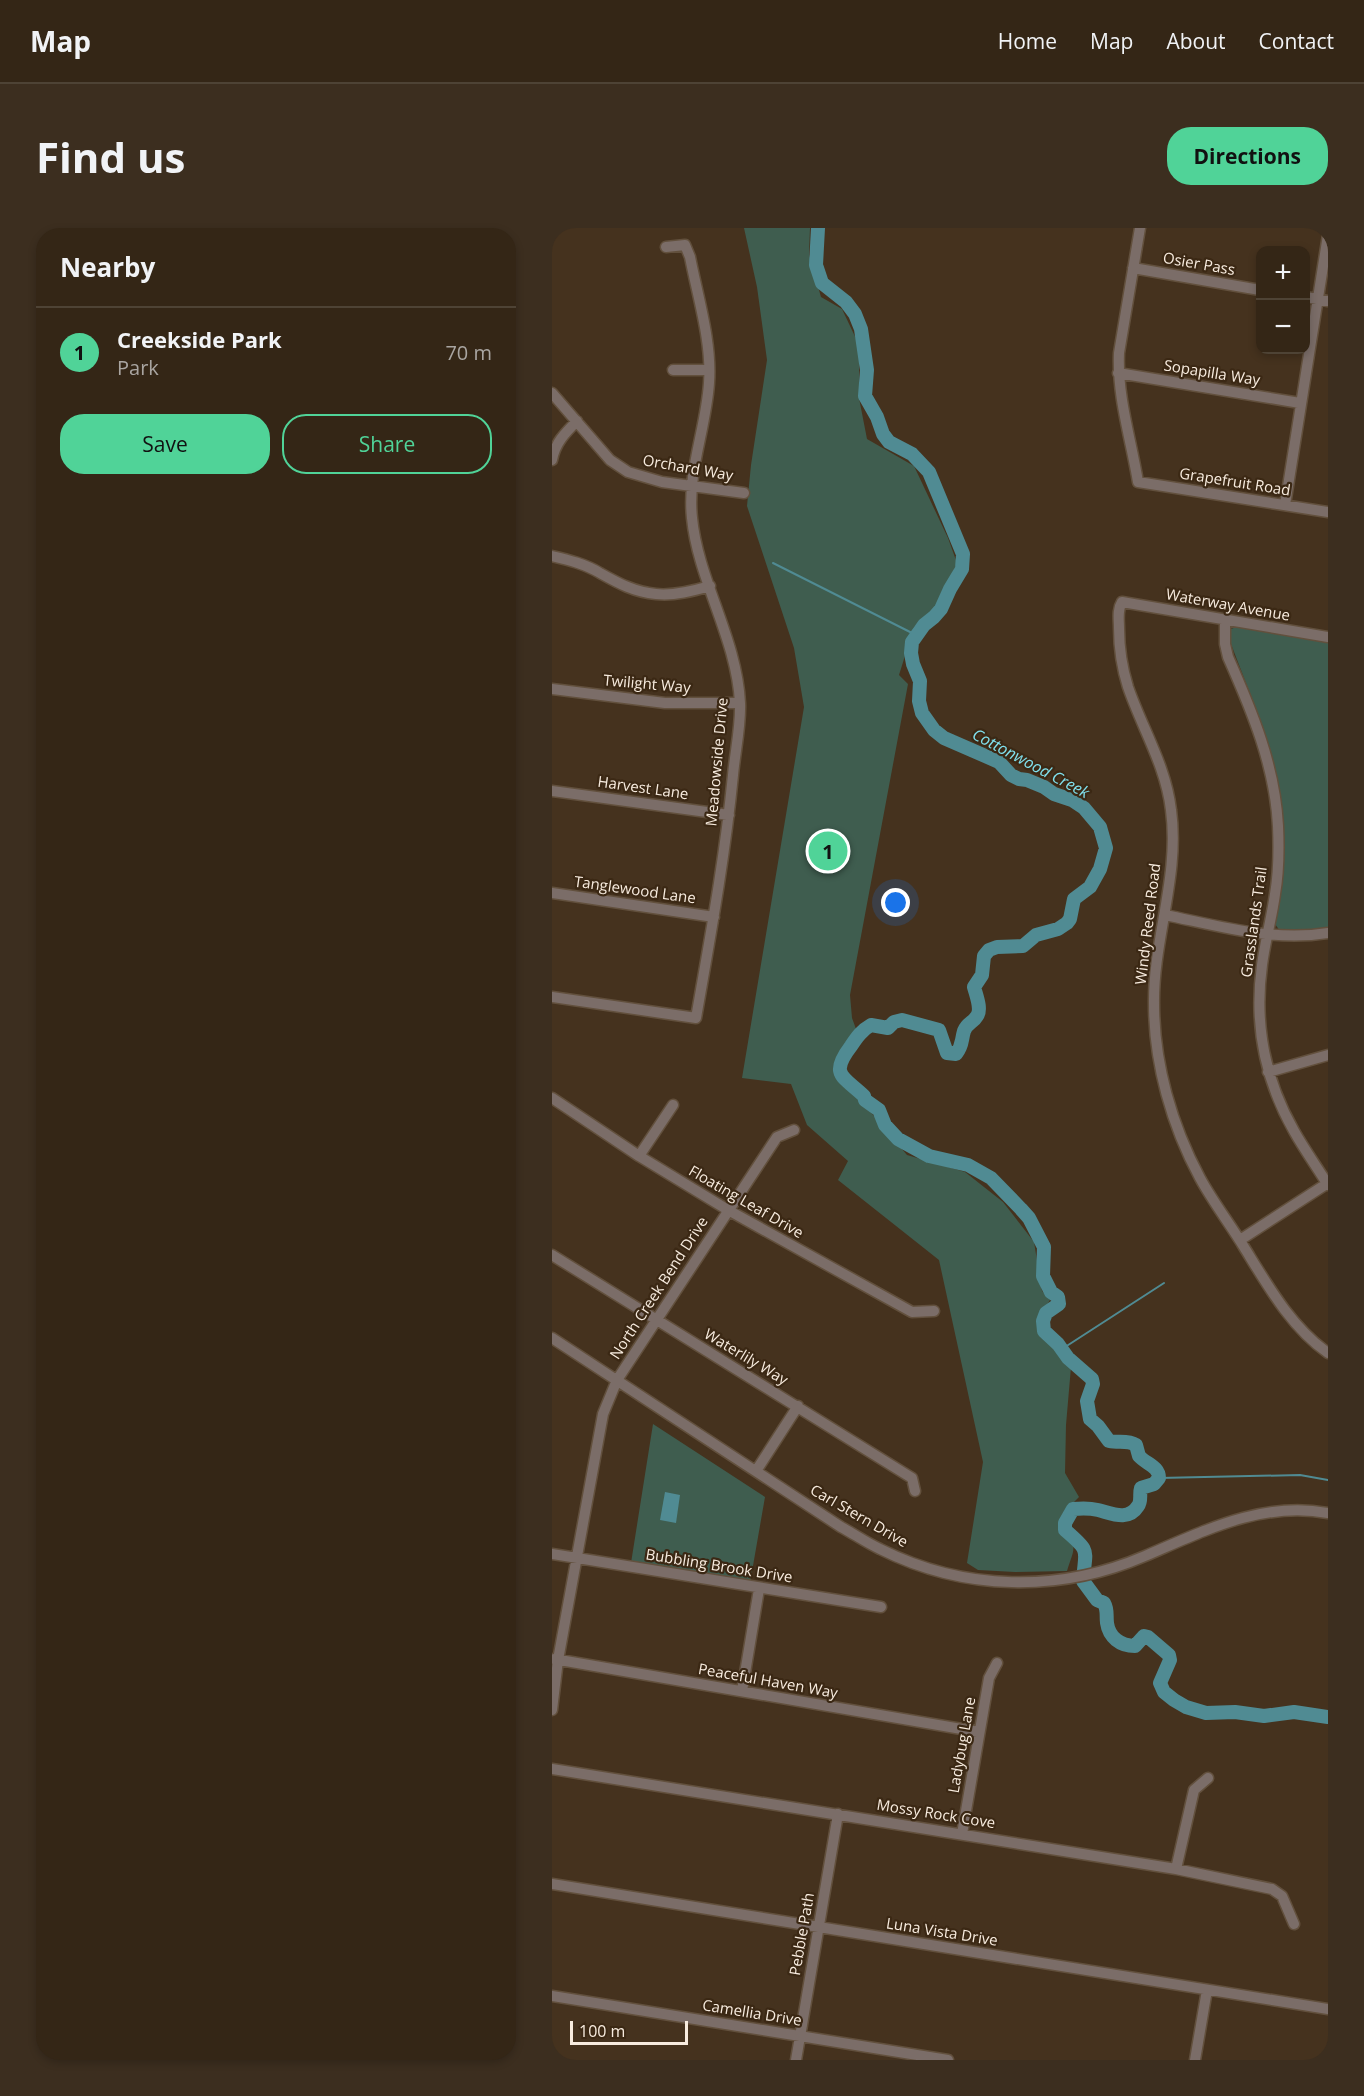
<!DOCTYPE html>
<meta charset="utf-8">
<style>
:root{--surface:#342616;--page:#3c2e1f;--text:#f1f3f6;--muted:#a9a5a1;--line:#4e4335;--accent:#50d398}
body{margin:0;font-family:"Open Sans",sans-serif;background:var(--page);color:var(--text)}
.controls{position:absolute;right:18px;top:18px;display:grid;overflow:hidden;border-radius:12px;box-shadow:0 3px 9px #0003}
.controls button{width:54px;height:54px;display:grid;place-items:center;padding:0;border:0;border-bottom:2px solid var(--line);background:var(--surface);color:var(--text);font:30px sans-serif}
.scale{position:absolute;left:18px;bottom:15px;width:118px;box-sizing:border-box;padding-left:6px;border:3px solid #f8ecdf;border-top:0;font-size:16px;line-height:21px;white-space:nowrap;color:#f8ecdf;-webkit-text-stroke:4px #3b2814;paint-order:stroke}
.you{position:absolute;left:344px;top:675px;width:21px;height:21px;margin:-15px;border:4px solid #fff;border-radius:50%;background:#1a73e8;box-shadow:0 0 0 9px #1a73e833}
.badge{display:grid;place-items:center;width:39px;height:39px;border-radius:50%;background:var(--accent);color:#111;font-size:20px;font-weight:700}
.pin{position:absolute;translate:-50% -50%;border:3px solid #fff;box-shadow:0 2px 6px #0006}
.list{margin:0;padding:0;list-style:none}
h2{display:flex;justify-content:space-between;align-items:center;height:78px;margin:0;padding:0 24px;font-size:26px}
h2 small{font-size:20px;font-weight:400;color:var(--muted)}
.list li{display:grid;grid-template-columns:39px 1fr auto;gap:18px;align-items:center;box-sizing:border-box;height:90px;padding:0 24px;border-top:2px solid var(--line)}
.list b{display:block;font-size:22px;white-space:nowrap}
.list p{margin:0;font-size:20px;white-space:nowrap;color:var(--muted)}
.list em{font-size:20px;font-style:normal;color:var(--muted)}
.actions{display:flex;gap:12px;padding:18px 24px}
.actions a{flex:1;padding:14px 0;border:2px solid var(--accent);border-radius:24px;text-align:center;font-size:21px;color:var(--accent)}
.actions .main{background:var(--accent);color:#111}
.map{position:relative;flex:none;width:776px;height:1832px;overflow:hidden;border-radius:24px}
header{display:flex;align-items:center;gap:36px;box-sizing:border-box;height:84px;padding:0 30px;background:var(--surface);border-bottom:2px solid var(--line)}
header strong{font-size:28px}
nav{display:flex;gap:33px;margin-inline-start:auto;font-size:21px}
.intro{display:flex;align-items:center;justify-content:space-between;box-sizing:border-box;height:144px;padding:0 36px}
h1{margin:0;font-size:42px}
.button{padding:15px 27px;border-radius:24px;background:var(--accent);color:#111;font-size:21px;font-weight:700}
main{display:flex;gap:36px;padding:0 36px}
aside{flex:1;background:var(--surface);border-radius:24px;box-shadow:0 3px 9px #0003}
.map>svg:first-child{display:block}
.green{fill:#3f5d4f}
.water{fill:#508b93}
.lines{fill:none;stroke-linecap:round;stroke-linejoin:round}
.stream{stroke:#508b93;stroke-width:2}
.river{stroke:#508b93;stroke-width:14}
.minor-casing{stroke:#62503d;stroke-width:13}
.minor{stroke:#7b6d68;stroke-width:10}
.labels{text-anchor:middle;stroke-width:4.5;stroke-linejoin:round;paint-order:stroke}
.street-label{font-size:15px;fill:#f8ecdf;stroke:#3b2814}
.water-label{font-size:16px;font-style:italic;fill:#81e1ee;stroke:#3b2814}
</style>
<header>
<strong>Map</strong>
<nav><a>Home</a><a>Map</a><a>About</a><a>Contact</a></nav>
</header>
<div class="intro"><h1>Find us</h1><a class="button">Directions</a></div>
<main>
<aside>
<h2>Nearby<small></small></h2>
<ul class="list">
<li><span class="badge">1</span><div><b>Creekside Park</b><p>Park</p></div><em>70 m</em></li>
</ul>
<div class="actions"><a class="main">Save</a><a>Share</a></div>
</aside>
<div class="map">
<svg width="776" height="1832" viewBox="0 0 776 1832">
<rect width="100%" height="100%" fill="#45321e"/>
<path class="green" d="M192,0H258L257,27L269,69L290,81L307,117V170L315,211L362,238L396,310L405,335L385,378L362,399L347,447L356,456L298,767L300,790L304,801L282,841L355,927L413,944L451,974L482,1014L490,1063L498,1072L485,1092L490,1108L502,1118L519,1139L514,1197L513,1245L527,1269L515,1281L509,1301C527,1319 522,1320 515,1343L463,1344L426,1342L415,1335L431,1234L387,1032L286,952L296,933L255,897L239,856L190,850L252,479L242,420L195,278L199,237L215,132L205,59Z
M687,398L776,413V699L762,702L728,703L723,696L729,653L724,549L707,489L679,416L677,407L679,401Z
M101,1196L213,1269L198,1355L79,1335Z"/>
<path class="water" d="M113,1264L128,1267L124,1295L108,1292Z"/>
<g class="lines">
<path class="stream" d="M221,335L364,407
M510,1121L612,1055
M607,1250L748,1247L776,1252"/>
<path class="river" d="M266,0L264,37L270,55L294,74L303,86L309,101L315,142L313,168L325,189L331,206L337,214L360,226L377,244L411,326L410,341L398,361L389,381L382,389L372,397L360,414L359,425L361,436L368,453L367,473L370,485L382,502L392,510L447,534L459,547L467,551L475,552L492,559L502,566L520,572L532,580L548,599L554,620L548,641L538,659L522,671L518,691L515,695L506,701L484,707L471,718L445,719L437,722L432,728L430,747L422,759C424,767 430,781 425,788C421,795 415,795 412,803C409,813 411,817 404,826L395,825L387,802L350,792L342,794L336,800L319,797C310,802 305,809 299,818C277,847 291,848 312,868L313,872L327,882L333,897L346,911L377,928L416,937L439,950L469,981L477,990L492,1019L491,1048L499,1064L506,1069L507,1076L494,1085L491,1093L492,1103L506,1116L516,1130L540,1151L541,1156L535,1173L538,1191L546,1198L557,1213C567,1215 576,1212 584,1217L587,1228C594,1236 607,1238 607,1250L602,1256L589,1260C587,1266 590,1273 586,1278C576,1294 559,1285 546,1282C538,1280 530,1280 521,1281L513,1295V1302C540,1325 533,1321 531,1353L545,1372L552,1375C556,1382 554,1387 555,1395C557,1409 568,1418 583,1418L592,1408L596,1409L617,1427L618,1432L608,1455L612,1464L622,1472L634,1479L654,1485L683,1484L712,1488L742,1484L776,1489"/>
<g class="minor-casing">
<path id="minor" d="M588,0L567,125C565,169 579,211 586,254L776,284
M581,40L708,62
M754,69L776,73
M121,142H157
M566,145L748,175
M0,165L58,232L76,244L110,254L192,265
M0,232C3,215 13,205 25,193
M733,277L776,7
M0,328C17,332 33,336 48,345C66,355 82,364 104,366C122,368 141,363 158,358
M673,392V416L676,429C700,483 723,538 726,598C727,620 727,643 723,666C720,689 713,713 710,737C702,795 713,852 742,903C752,921 765,939 776,957
M776,409L570,374C565,382 567,391 567,400C567,420 570,440 576,459C590,500 614,538 619,582C628,648 601,711 602,776C602,836 620,898 648,950C661,974 678,996 692,1019C716,1058 739,1099 776,1125
M0,461L113,475H188
M0,563L177,587
M0,665L162,689
M613,687C667,698 721,714 776,705
M0,769L144,790C158,710 173,629 181,547C183,524 189,498 188,475C185,411 146,352 140,290C135,244 154,201 157,155C160,114 146,70 138,29L133,17L114,19
M716,844L776,827
M0,870L87,928L176,982L360,1084L382,1083
M87,928L121,877
M688,1012L776,955
M0,1027L360,1250L363,1263
M0,1110L289,1299C302,1306 315,1315 328,1321C412,1363 507,1365 593,1328C652,1303 709,1273 776,1285
M204,1243L246,1178
M0,1326L329,1379
M2,1431L427,1504
M190,1463L207,1361
M0,1482L6,1432L51,1186L65,1152L225,909L242,902
M0,1541L624,1641L720,1661L730,1668L742,1696
M410,1606L437,1450L445,1435
M624,1641L642,1562L656,1550
M0,1656L776,1781
M0,1768L396,1832
M244,1832L286,1586
M643,1832L655,1762"/>
</g>
<use href="#minor" class="minor"/>
</g>
<g class="labels">
<g class="street-label">
<text transform="translate(647 36) rotate(10)" y="5">Osier Pass</text>
<text transform="translate(660 145) rotate(9)" y="5">Sopapilla Way</text>
<text transform="translate(136 240) rotate(10)" y="5">Orchard Way</text>
<text transform="translate(683 254) rotate(9)" y="5">Grapefruit Road</text>
<text transform="translate(676 377) rotate(10)" y="5">Waterway Avenue</text>
<text transform="translate(95 456) rotate(5)" y="5">Twilight Way</text>
<text transform="translate(165 534) rotate(-85)" y="5">Meadowside Drive</text>
<text transform="translate(91 560) rotate(8)" y="5">Harvest Lane</text>
<text transform="translate(83 662) rotate(8)" y="5">Tanglewood Lane</text>
<text transform="translate(702 694) rotate(-82)" y="5">Grasslands Trail</text>
<text transform="translate(596 696) rotate(-83)" y="5">Windy Reed Road</text>
<text transform="translate(194 974) rotate(30)" y="5">Floating Leaf Drive</text>
<text transform="translate(107 1060) rotate(-57)" y="5">North Creek Bend Drive</text>
<text transform="translate(194 1129) rotate(31)" y="5">Waterlily Way</text>
<text transform="translate(307 1288) rotate(30)" y="5">Carl Stern Drive</text>
<text transform="translate(167 1338) rotate(9)" y="5">Bubbling Brook Drive</text>
<text transform="translate(216 1453) rotate(10)" y="5">Peaceful Haven Way</text>
<text transform="translate(410 1517) rotate(-80)" y="5">Ladybug Lane</text>
<text transform="translate(384 1586) rotate(9)" y="5">Mossy Rock Cove</text>
<text transform="translate(390 1704) rotate(9)" y="5">Luna Vista Drive</text>
<text transform="translate(250 1706) rotate(-80)" y="5">Pebble Path</text>
<text transform="translate(200 1785) rotate(9)" y="5">Camellia Drive</text>
</g>
<g class="water-label">
<text transform="translate(479 535) rotate(28)" y="6">Cottonwood Creek</text>
</g>
</g>
</svg>
<div class="controls">
<button>+</button>
<button>−</button>
</div>
<div class="scale">100 m</div>
<div class="you"></div>
<div class="pin badge" style="left:276px;top:623px">1</div>
</div>
</main>
